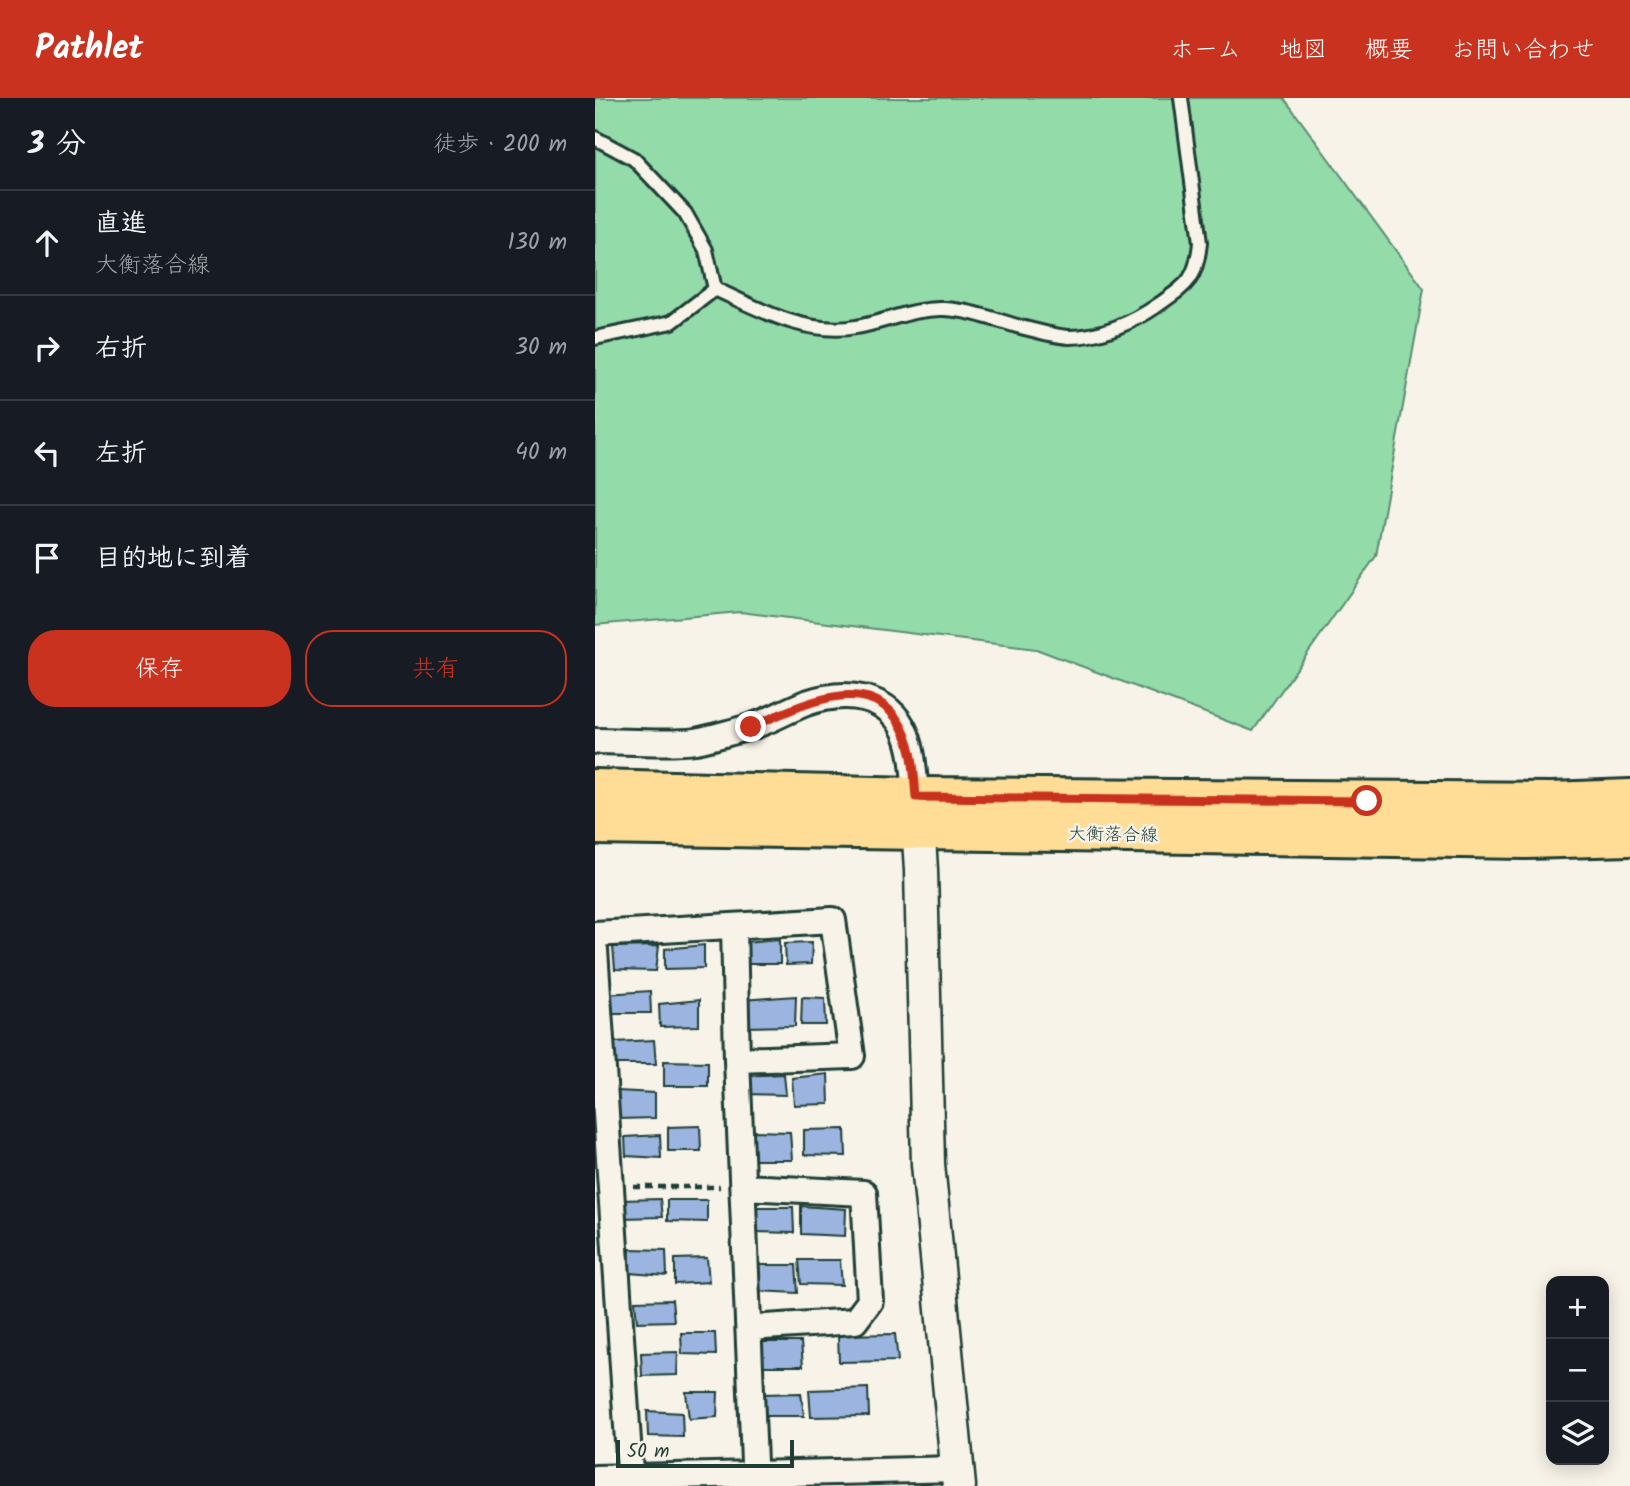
<!DOCTYPE html>
<html lang="ja">
<meta charset="utf-8">
<style>
:root{--surface:#171b24;--page:#20242c;--text:#f1f3f6;--muted:#9ea1a6;--line:#363941;--accent:#c8321e}
body{margin:0;font-family:Kalam,"Klee One",sans-serif;background:var(--page);color:var(--text)}
.controls{position:absolute;right:21px;bottom:21px;display:grid;overflow:hidden;border-radius:14px;box-shadow:0 4px 18px #0003}
.controls button{width:63px;height:63px;display:grid;place-items:center;padding:0;border:0;border-bottom:2px solid var(--line);background:var(--surface);color:var(--text);font:35px sans-serif}
.scale{position:absolute;left:21px;bottom:18px;width:178px;box-sizing:border-box;padding-left:7px;border:4px solid #1f3d34;border-top:0;font-size:19px;line-height:24px;white-space:nowrap;color:#1f3d34;-webkit-text-stroke:5px #f7f3e8;paint-order:stroke}
.stop{position:absolute;width:21px;height:21px;margin:-16px;border:5px solid #c8321e;border-radius:50%;background:#fff}
.stop.end{background:#c8321e;border-color:#fff;box-shadow:0 2px 7px #0008}
.list{margin:0;padding:0;list-style:none}
h2{display:flex;justify-content:space-between;align-items:center;height:91px;margin:0;padding:0 28px;font-size:30px}
h2 small{font-size:23px;font-weight:400;color:var(--muted)}
.list li{display:grid;grid-template-columns:46px 1fr auto;gap:21px;align-items:center;box-sizing:border-box;height:105px;padding:0 28px;border-top:2px solid var(--line)}
.list b{display:block;font-size:26px;white-space:nowrap}
.list p{margin:0;font-size:23px;white-space:nowrap;color:var(--muted)}
.list em{font-size:23px;font-style:normal;color:var(--muted)}
.actions{display:flex;gap:14px;padding:21px 28px}
.actions a{flex:1;padding:16px 0;border:2px solid var(--accent);border-radius:28px;text-align:center;font-size:24px;color:var(--accent)}
.actions .main{background:var(--accent);color:#fff}
.icon{flex:none;width:38px;height:38px;fill:none;stroke:currentColor;stroke-width:2;stroke-linecap:round;stroke-linejoin:round}
.map{position:relative;flex:none;width:1035px;height:1388px;overflow:hidden}
header{display:flex;align-items:center;gap:42px;box-sizing:border-box;height:98px;padding:0 35px;background:var(--accent);color:#fff}
header strong{font-size:33px}
nav{display:flex;gap:38px;margin-inline-start:auto;font-size:24px}
main{display:flex}
aside{flex:1;background:var(--surface)}
.map>svg:first-child{display:block}
.green{fill:#94dbaa;stroke:#5a8c6f;stroke-width:2}
.building{fill:#9bb4e0;stroke:#1f3d34;stroke-width:2}
.lines{fill:none;stroke-linecap:round;stroke-linejoin:round}
.service-casing{stroke:#1f3d34;stroke-width:18}
.minor-casing{stroke:#1f3d34;stroke-width:30}
.tertiary-casing{stroke:#1f3d34;stroke-width:37}
.primary-casing{stroke:#1f3d34;stroke-width:44}
.path{stroke:#1f3d34;stroke-width:4.5;stroke-dasharray:7 5;stroke-linecap:butt}
.service{stroke:#f7f3e8;stroke-width:12}
.minor{stroke:#f7f3e8;stroke-width:24}
.tertiary{stroke:#f7f3e8;stroke-width:32}
.primary{stroke:#ffdd96;stroke-width:38}
.route{stroke:#c8321e;stroke-width:9}
.labels{text-anchor:middle;stroke-width:5;stroke-linejoin:round;paint-order:stroke}
.street-label{font-size:18px;fill:#1f3d34;stroke:#f7f3e8}
</style>
<header>
<strong>Pathlet</strong>
<nav><a>ホーム</a><a>地図</a><a>概要</a><a>お問い合わせ</a></nav>
</header>
<main>
<aside>
<h2>3 分<small>徒歩 · 200 m</small></h2>
<ul class="list">
<li><svg class="icon" aria-label="ahead" viewBox="0 0 24 24"><path d="M12 20V5M6 11l6-6 6 6"/></svg><div><b>直進</b><p>大衡落合線</p></div><em>130 m</em></li>
<li><svg class="icon" aria-label="right" viewBox="0 0 24 24"><path d="M7 20v-9h11M14 6l5 5-5 5"/></svg><div><b>右折</b></div><em>30 m</em></li>
<li><svg class="icon" aria-label="left" viewBox="0 0 24 24"><path d="M17 20v-9H6M10 6l-5 5 5 5"/></svg><div><b>左折</b></div><em>40 m</em></li>
<li><svg class="icon" aria-label="arrive" viewBox="0 0 24 24"><path d="M6 21V4h12l-3 4 3 4H6"/></svg><div><b>目的地に到着</b></div></li>
</ul>
<div class="actions"><a class="main">保存</a><a>共有</a></div>
</aside>
<div class="map">
<svg width="1035" height="1388" viewBox="0 0 1035 1388">
<rect width="100%" height="100%" fill="#f7f3e8"/>
<filter id="ink" filterUnits="userSpaceOnUse"><feTurbulence type="fractalNoise" baseFrequency=".0143" numOctaves="2"/><feDisplacementMap in="SourceGraphic" scale="14" xChannelSelector="R" yChannelSelector="G"/><feConvolveMatrix kernelMatrix="1 2 1 2 8 2 1 2 1" color-interpolation-filters="sRGB"/></filter>
<g filter="url(#ink)">
<path class="green" d="M0,0H689L829,191L781,458L658,633L441,551L145,514L0,527Z"/>
<path class="building" d="M185,841V866H150V844Z
M217,844L216,866L191,867L190,845Z
M109,847V870L70,871V851Z
M64,848L61,873L20,872L18,849Z
M55,893L56,915H12L11,896Z
M201,898L200,928L148,929L147,902Z
M207,899L230,900L231,927H206Z
M104,902V928L65,929L64,906Z
M59,942L61,966H17L19,944Z
M69,963L113,964V988H69Z
M189,976L191,997L151,996L149,978Z
M233,976L234,1006L199,1007L197,980Z
M22,993L60,995V1020L24,1021Z
M105,1028L106,1053H73V1029Z
M250,1031L251,1058L209,1057V1032Z
M155,1033L195,1034L197,1062H153Z
M65,1037L66,1060L31,1058L30,1039Z
M65,1101L67,1119L26,1120L25,1102Z
M72,1102H112V1124L72,1123Z
M206,1108L251,1111L250,1138L206,1136Z
M159,1109H198L199,1135L161,1134Z
M35,1151L71,1152L72,1178L34,1175Z
M112,1160L114,1184L80,1186V1161Z
M204,1162H245L247,1187L206,1186Z
M161,1167H201L203,1195L161,1193Z
M77,1202L79,1223L42,1224L40,1203Z
M86,1235H120L121,1257L87,1256Z
M300,1236L303,1263L244,1264L243,1237Z
M164,1244H206L208,1268H167Z
M83,1254L82,1277L47,1278L46,1255Z
M273,1290L274,1318L216,1319L214,1292Z
M91,1294H123L122,1319L94,1321Z
M206,1295L209,1318H170L168,1296Z
M52,1313L87,1315L88,1339L53,1338Z"/>
<g class="lines">
<g class="service-casing">
<path id="service" d="M0,40L39,61L90,115L111,152L120,191
M120,191C164,211 210,238 261,229C291,224 318,210 349,211C374,212 398,221 422,228C438,232 458,238 474,239C505,239 539,224 563,207C593,186 601,182 605,145L586,0
M0,240L77,224L120,191"/>
</g>
<g class="minor-casing">
<path id="minor" d="M0,643C29,643 73,647 101,643C117,640 132,635 148,631C170,626 190,613 211,605C249,592 294,595 311,636C319,656 319,678 321,699
M139,828L142,962
M0,836L238,822L257,958L142,962L160,1388
M0,852L36,1388
M148,1089L269,1095L275,1203L260,1223L154,1230
M0,1380L363,1371"/>
</g>
<g class="tertiary-casing">
<path id="tertiary" d="M322,709L326,772L333,1066L364,1388"/>
</g>
<g class="primary-casing">
<path id="primary" d="M0,691L321,699L956,704L1035,701
M0,727L931,741L1035,738"/>
</g>
<path class="path" d="M39,1089H125"/>
<use href="#service" class="service"/>
<use href="#minor" class="minor"/>
<use href="#tertiary" class="tertiary"/>
<use href="#primary" class="primary"/>
</g>
</g>
<g class="lines" filter="url(#ink)">
<path class="route" d="M156,629C203,609 281,566 310,636C319,655 319,678 321,699L772,703"/>
</g>
<g class="labels">
<g class="street-label">
<text transform="translate(518 736) rotate(1)" y="6">大衡落合線</text>
</g>
</g>
</svg>
<div class="controls">
<button>+</button>
<button>−</button>
<button><svg class="icon" aria-label="layers" viewBox="0 0 24 24"><path d="M12 4l9 5-9 5-9-5zM3 14l9 5 9-5"/></svg></button>
</div>
<div class="scale">50 m</div>
<div class="stop" style="left:772px;top:703px"></div>
<div class="stop end" style="left:156px;top:629px"></div>
</div>
</main>
